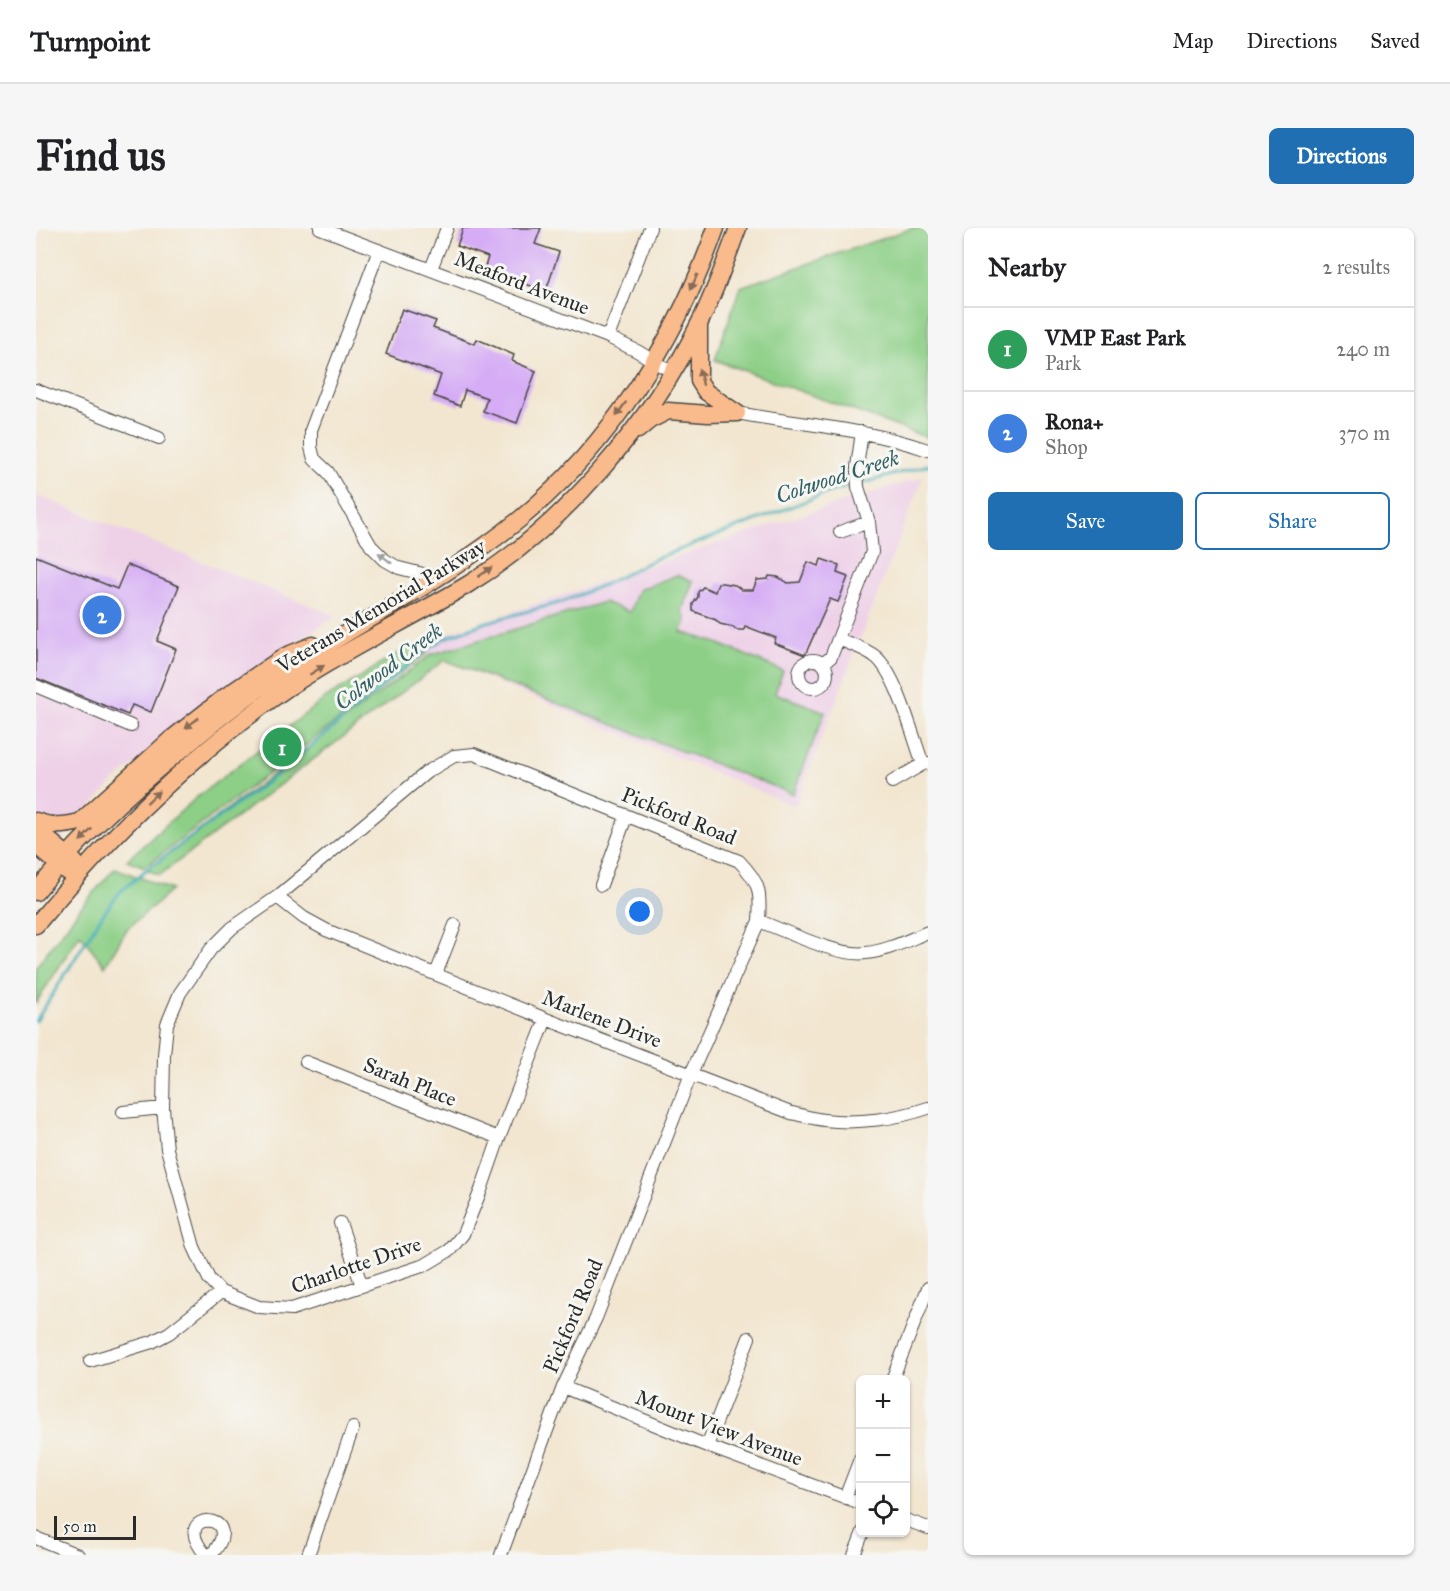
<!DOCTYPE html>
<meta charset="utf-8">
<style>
:root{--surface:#fff;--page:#f6f6f6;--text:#202124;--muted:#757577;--line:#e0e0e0;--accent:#1f6fb2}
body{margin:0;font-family:"IM FELL Great Primer",serif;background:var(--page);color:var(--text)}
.controls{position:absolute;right:18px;bottom:18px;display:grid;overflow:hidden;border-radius:9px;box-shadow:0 2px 4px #0004}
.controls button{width:54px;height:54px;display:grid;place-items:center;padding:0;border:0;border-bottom:2px solid var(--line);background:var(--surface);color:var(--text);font:30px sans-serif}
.scale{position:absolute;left:18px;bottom:15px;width:82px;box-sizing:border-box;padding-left:6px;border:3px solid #2b2b2b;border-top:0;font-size:16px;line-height:21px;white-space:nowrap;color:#2b2b2b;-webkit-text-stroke:4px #f6f6f2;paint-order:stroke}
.you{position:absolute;left:604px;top:684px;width:21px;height:21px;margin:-15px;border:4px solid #fff;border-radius:50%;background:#1a73e8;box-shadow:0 0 0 9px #1a73e833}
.badge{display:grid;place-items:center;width:39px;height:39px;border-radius:50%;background:var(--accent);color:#fff;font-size:20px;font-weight:700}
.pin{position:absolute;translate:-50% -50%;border:3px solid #fff;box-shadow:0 2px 6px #0006}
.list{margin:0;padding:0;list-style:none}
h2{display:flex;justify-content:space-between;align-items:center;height:78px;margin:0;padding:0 24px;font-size:26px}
h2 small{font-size:20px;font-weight:400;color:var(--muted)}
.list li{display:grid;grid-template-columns:39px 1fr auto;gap:18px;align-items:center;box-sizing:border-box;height:84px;padding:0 24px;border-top:2px solid var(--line)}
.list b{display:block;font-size:22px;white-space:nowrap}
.list p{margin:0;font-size:20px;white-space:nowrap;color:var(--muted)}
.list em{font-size:20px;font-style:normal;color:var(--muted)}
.actions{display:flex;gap:12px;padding:18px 24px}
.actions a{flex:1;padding:14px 0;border:2px solid var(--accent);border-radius:9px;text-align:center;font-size:21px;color:var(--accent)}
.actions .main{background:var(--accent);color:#fff}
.icon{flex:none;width:33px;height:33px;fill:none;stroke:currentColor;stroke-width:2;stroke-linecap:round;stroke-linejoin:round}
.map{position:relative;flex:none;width:892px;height:1327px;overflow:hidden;border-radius:9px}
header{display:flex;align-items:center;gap:36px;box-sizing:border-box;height:84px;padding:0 30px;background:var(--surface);border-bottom:2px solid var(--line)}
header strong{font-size:28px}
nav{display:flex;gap:33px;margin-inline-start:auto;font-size:21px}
.intro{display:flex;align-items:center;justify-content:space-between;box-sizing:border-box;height:144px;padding:0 36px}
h1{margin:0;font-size:42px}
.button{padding:15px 27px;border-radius:9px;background:var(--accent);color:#fff;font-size:21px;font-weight:700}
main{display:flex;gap:36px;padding:0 36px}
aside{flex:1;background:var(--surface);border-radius:9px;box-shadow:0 2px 4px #0004}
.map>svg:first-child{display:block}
.built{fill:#eed0e7}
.green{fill:#8dcf87;stroke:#5c7d59;stroke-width:1.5}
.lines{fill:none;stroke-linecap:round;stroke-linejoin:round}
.stream{stroke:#3cacb7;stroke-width:3}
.building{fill:#d5acf5}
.minor-casing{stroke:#494744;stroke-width:14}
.major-casing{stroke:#494744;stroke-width:19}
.minor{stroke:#fff;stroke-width:12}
.major{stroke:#fabb8c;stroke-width:16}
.oneway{fill:#886c57}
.oneway2{fill:#a0a0a0}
.labels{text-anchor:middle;stroke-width:6;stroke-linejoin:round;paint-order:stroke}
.street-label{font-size:21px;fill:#2b2b2b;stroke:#f6f6f2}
.water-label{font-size:22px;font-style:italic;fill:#325f63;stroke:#f6f6f2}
</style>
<header>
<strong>Turnpoint</strong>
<nav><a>Map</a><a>Directions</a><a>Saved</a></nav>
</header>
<div class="intro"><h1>Find us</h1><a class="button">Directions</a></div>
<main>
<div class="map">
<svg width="892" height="1327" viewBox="0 0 892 1327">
<rect width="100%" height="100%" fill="#f6f6f2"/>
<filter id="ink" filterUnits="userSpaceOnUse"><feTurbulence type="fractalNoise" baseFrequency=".0167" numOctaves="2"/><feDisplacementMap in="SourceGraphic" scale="12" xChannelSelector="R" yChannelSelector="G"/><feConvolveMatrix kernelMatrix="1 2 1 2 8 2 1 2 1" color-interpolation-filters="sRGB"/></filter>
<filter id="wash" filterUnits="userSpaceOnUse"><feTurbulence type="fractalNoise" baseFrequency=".008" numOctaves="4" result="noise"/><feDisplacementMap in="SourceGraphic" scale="24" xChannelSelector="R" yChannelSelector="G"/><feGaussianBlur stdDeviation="1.35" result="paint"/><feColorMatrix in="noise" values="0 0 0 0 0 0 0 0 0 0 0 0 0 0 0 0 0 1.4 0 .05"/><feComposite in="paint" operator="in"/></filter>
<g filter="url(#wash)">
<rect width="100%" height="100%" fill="#f2e6d0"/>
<path class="built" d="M887,249L759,578L374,418L773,285Z
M0,267L300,388L184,464L77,554L0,638Z"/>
<path class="green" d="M877,0H892V210L679,132L704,59Z
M641,347L657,353L646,383L650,393L645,404L681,415L747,443L739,465L789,484L757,566L409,432L124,647L111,642L394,427L568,374L594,384L602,362Z
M374,418L391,425L109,639L91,632L161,569L290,470Z
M79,640L136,662L91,701L69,738L44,706L0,775V739L42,683Z"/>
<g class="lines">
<path class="stream" d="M824,256L892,237
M0,793L65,689L84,664L110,642L230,555L387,425L407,411L448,395L526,374L567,357L619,331L796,263L818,257"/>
</g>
<g id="blocks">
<path class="building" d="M427,0H505L499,16L523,24L510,63L448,42L452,29L421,18Z
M366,81L400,93L397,100L439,116L441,111L478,127L476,133L500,143L481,195L447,183L451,170L429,162L424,178L398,168L405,147L350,126Z
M0,328L81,361L91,337L143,358L121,413L140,421L115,484L96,477L92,487L0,450Z
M785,331L803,337L801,345L812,349L802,374L794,371L769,427L738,415L740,410L709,398L708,402H701L697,399L684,396L680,392L657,383V376L662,369V364L667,359L679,364L682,355H686L699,357L706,362H717L721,352L732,351L733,348L742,349L752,355L764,354L772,334L783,338Z"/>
</g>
</g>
<g filter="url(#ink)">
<use href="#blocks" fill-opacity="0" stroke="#494744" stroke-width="1.5"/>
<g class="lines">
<g class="minor-casing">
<path id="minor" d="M284,0L572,109L601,123L636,144
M343,22L275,202V219L278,231L292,244L335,318L349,332L363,340L403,350
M395,41L411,0
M572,109L614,0
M0,162L123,210
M701,185C767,197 828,200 892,222
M804,304L833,294
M802,411C814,416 829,420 840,429C861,447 877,509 887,536L892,535
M763 446a14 14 0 1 1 28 0a14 14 0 1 1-28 0Z
M788,435L795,429L836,324L833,294L822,259L821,239L826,204
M0,458L95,498
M856,554L887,536
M565,657L590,589
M241,669L268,690L290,702L510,791L755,885C766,887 777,891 788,892C822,896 860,891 892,880
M723,693C750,703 802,729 830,725C851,723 872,712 892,704
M400,746L419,697
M270,834L463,910
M87,884L127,880
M304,995L326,1058
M54,1133L116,1114L133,1105L185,1064
M856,1152L892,1060
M527,1159L671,1218L824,1275
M671,1218L713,1110
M809,1270L824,1231
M870,1292L892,1300
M0,1310L42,1327
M170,1327C129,1280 215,1283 175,1327
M272,1327L317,1200
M465,1327L527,1159L560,1090L655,846L723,693C725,663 724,655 703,633L438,526L418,528L391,544L241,669L196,700L175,721L158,745L144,765L131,796L128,827L127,880L131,921L158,1019L173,1051L185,1064L223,1079L256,1081L389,1037L414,1022L427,1006L445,962L463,910L510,791
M818,1327L827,1304"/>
</g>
<g class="major-casing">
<path id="major" d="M663,99V153L670,164L701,185
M602,202L614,192L632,183L672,186L701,185
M0,593C15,599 28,598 44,594L134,512L190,468L249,428L277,417
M0,601L39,634
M0,617L31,644
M0,664C44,609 95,562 150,518C178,494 207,470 239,450C320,396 408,353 484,291C575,216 641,111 680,0
M0,697C73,608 155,527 250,461C308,422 371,393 431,357C527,299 615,195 664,94C679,64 690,32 702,0"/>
</g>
<use href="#minor" class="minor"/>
<use href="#major" class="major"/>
</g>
<defs><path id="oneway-solid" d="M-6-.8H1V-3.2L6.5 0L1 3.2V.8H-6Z" transform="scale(1.5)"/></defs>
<g class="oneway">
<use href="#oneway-solid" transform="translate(658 54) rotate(113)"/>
<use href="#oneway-solid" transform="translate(665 149) rotate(-104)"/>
<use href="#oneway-solid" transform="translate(585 181) rotate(126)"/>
<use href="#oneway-solid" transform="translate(449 344) rotate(-35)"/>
<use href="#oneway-solid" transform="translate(281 442) rotate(-32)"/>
<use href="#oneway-solid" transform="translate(156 495) rotate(142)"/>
<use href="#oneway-solid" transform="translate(117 569) rotate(-43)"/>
<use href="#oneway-solid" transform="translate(50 607) rotate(134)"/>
</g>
<use class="oneway2" href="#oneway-solid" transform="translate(349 330) rotate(-142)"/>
</g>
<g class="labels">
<g class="street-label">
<text transform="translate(486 55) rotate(21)" y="7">Meaford Avenue</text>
<text transform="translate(345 378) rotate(-31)" y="7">Veterans Memorial Parkway</text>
<text transform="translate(643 588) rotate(22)" y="7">Pickford Road</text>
<text transform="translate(566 791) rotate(21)" y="7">Marlene Drive</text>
<text transform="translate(374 854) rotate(22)" y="7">Sarah Place</text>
<text transform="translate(320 1037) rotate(-19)" y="7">Charlotte Drive</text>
<text transform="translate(537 1088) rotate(-67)" y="7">Pickford Road</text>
<text transform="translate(683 1200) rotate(21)" y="7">Mount View Avenue</text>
</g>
<g class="water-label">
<text transform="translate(801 248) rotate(-18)" y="8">Colwood Creek</text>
<text transform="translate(352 438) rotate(-37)" y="8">Colwood Creek</text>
</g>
</g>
</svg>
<div class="controls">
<button>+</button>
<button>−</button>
<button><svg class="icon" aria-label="locate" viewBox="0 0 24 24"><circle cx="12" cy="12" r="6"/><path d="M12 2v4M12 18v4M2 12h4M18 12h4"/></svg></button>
</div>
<div class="scale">50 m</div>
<div class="you"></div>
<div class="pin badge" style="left:246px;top:519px;background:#2e9e5b">1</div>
<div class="pin badge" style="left:66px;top:387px;background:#3f7fe0">2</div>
</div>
<aside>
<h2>Nearby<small>2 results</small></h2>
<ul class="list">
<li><span class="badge" style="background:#2e9e5b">1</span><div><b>VMP East Park</b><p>Park</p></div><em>240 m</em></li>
<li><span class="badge" style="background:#3f7fe0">2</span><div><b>Rona+</b><p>Shop</p></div><em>370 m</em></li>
</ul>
<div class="actions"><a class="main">Save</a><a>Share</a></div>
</aside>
</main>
